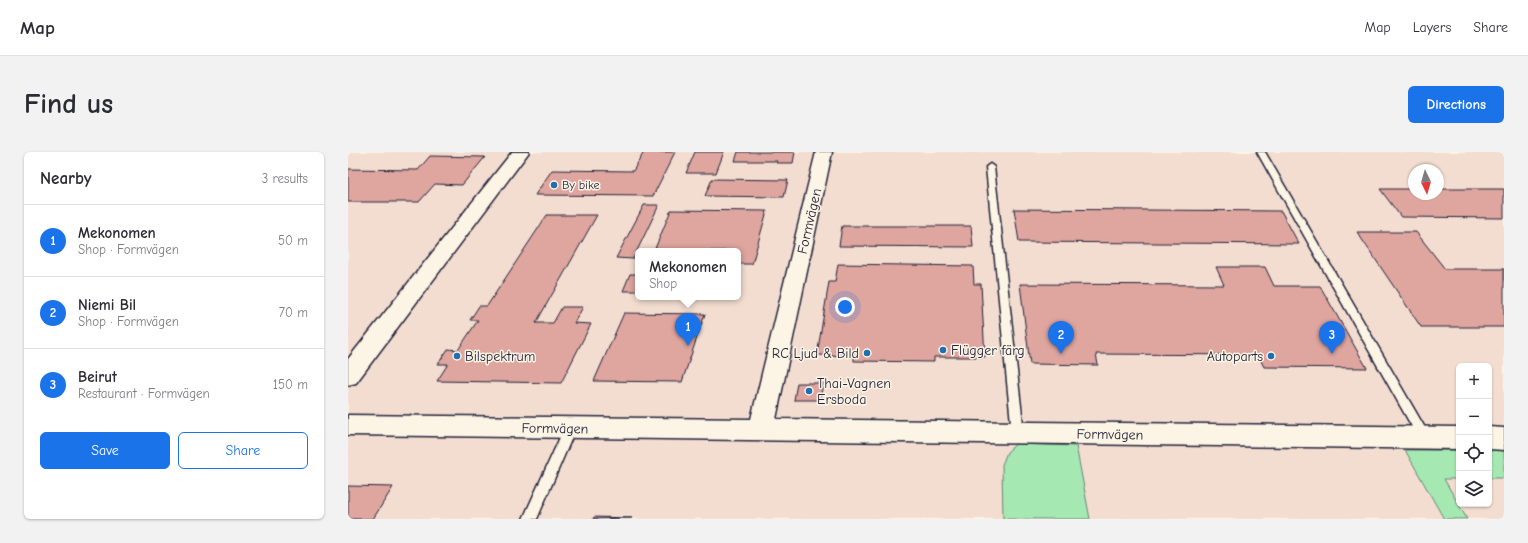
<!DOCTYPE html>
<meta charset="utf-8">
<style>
:root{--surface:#fff;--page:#f2f2f3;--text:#2b2b33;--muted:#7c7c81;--line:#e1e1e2;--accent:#1a73e8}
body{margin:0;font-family:"Comic Neue",sans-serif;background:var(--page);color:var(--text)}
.controls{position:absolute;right:12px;bottom:12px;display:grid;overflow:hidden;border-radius:6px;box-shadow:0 1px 3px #0004}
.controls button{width:36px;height:36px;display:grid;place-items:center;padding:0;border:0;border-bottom:1px solid var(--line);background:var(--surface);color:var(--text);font:20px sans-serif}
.compass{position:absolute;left:1060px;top:12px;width:36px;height:36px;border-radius:50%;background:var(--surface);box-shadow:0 1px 3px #0004;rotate:175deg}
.you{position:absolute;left:497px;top:155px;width:14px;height:14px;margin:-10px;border:3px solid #fff;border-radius:50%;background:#1a73e8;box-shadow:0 0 0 6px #1a73e833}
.badge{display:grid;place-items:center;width:26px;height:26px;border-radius:50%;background:var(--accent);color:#fff;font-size:13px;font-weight:700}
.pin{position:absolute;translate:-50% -33px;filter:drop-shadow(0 1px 2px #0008)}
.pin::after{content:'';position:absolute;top:21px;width:14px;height:12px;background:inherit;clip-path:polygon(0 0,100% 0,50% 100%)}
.popup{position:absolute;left:287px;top:96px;width:106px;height:52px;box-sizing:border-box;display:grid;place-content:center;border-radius:6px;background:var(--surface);filter:drop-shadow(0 1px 3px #0005);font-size:13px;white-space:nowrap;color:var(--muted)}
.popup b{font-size:15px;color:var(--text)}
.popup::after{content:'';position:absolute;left:50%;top:100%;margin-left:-8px;border:8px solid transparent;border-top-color:var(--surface)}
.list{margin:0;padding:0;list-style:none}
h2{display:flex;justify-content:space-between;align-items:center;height:52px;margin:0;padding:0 16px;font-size:17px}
h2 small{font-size:13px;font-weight:400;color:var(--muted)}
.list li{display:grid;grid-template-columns:26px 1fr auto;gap:12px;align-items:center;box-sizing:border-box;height:72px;padding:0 16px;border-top:1px solid var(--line)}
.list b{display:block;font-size:15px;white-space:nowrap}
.list p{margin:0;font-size:13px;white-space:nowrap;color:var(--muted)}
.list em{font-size:13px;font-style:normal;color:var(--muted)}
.actions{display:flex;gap:8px;padding:12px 16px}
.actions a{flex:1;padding:9px 0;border:1px solid var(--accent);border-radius:6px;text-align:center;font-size:14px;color:var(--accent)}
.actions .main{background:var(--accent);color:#fff}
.icon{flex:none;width:22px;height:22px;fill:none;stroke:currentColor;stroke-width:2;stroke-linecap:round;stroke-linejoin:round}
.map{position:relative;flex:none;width:1156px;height:367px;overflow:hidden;border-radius:6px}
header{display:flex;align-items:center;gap:24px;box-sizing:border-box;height:56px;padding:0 20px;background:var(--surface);border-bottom:1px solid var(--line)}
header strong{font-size:19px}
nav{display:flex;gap:22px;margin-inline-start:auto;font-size:14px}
.intro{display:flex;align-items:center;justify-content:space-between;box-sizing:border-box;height:96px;padding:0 24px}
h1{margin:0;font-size:28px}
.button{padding:10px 18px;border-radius:6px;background:var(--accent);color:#fff;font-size:14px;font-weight:700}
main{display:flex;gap:24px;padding:0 24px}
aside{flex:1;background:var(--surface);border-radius:6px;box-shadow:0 1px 3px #0004}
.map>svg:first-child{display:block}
.built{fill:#f3ddd0;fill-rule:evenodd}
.green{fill:#a6e8b2;stroke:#648576}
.building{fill:#dfa59f;stroke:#22223b}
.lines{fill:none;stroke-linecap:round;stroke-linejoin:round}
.service-casing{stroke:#22223b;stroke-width:3}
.minor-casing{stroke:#22223b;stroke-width:3}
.service{fill:#fcf5e5;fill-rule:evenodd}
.minor{fill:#fcf5e5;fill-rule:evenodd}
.poi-dot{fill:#1f6fb2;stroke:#fcf5e5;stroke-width:1.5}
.labels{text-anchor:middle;stroke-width:3;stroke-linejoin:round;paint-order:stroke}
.far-poi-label{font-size:12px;fill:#22223b;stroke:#fcf5e5;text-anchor:start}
.street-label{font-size:14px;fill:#22223b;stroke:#fcf5e5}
.poi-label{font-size:14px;fill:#22223b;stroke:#fcf5e5;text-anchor:start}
</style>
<header>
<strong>Map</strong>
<nav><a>Map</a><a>Layers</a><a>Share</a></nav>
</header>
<div class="intro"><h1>Find us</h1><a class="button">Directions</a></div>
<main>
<aside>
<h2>Nearby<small>3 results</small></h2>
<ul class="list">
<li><span class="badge">1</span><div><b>Mekonomen</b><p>Shop · Formvägen</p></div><em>50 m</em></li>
<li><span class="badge">2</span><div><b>Niemi Bil</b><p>Shop · Formvägen</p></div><em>70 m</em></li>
<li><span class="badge">3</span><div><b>Beirut</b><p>Restaurant · Formvägen</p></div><em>150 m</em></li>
</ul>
<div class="actions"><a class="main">Save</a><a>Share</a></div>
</aside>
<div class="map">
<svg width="1156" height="367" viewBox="0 0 1156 367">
<rect width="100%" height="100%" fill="#fcf5e5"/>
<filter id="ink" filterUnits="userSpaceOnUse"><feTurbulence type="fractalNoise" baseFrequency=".025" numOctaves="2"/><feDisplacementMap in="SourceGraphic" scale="8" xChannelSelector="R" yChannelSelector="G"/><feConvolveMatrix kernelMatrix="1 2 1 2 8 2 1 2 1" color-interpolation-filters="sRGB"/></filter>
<g filter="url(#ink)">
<path class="built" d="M0,0H1156V367H0ZM1066,18H1090V42H1066ZM290,99H390V145H290ZM1111,214H1141V352H1111Z"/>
<path class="green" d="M668,292L728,294L742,367H655L654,313L659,300Z
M1057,298H1111V327H1096L1119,367H1096Z
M1141,298H1156V326H1141Z"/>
<path class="building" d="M296,0H327L305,44L187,43L204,18L285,19Z
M347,0H376L368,21H338Z
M390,0H447L445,11H428L429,9H387Z
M82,4L137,5L114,33L87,32L71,50H0V17L70,18Z
M364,27L440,28L436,45L357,44Z
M1032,37H1066V42H1090V37H1156V66L1053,65Z
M296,53H311L285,107L268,106Z
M666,57L933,59L951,92L671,90Z
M323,58L419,59L404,112H390V99H306Z
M199,63H249L188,171H205L214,155H235L226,171L243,172L213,231L89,229L100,212H90L100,197L110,198L130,168H122L131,154H139Z
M494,74H623L625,95L491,94Z
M1009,80H1068L1097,117H1156V175H1073Z
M490,112L625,114L626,132H633L637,205H586V210L506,209V204L469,203L481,130H487Z
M868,115H917L926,134H972L1019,216L916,215L910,203L748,202L750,213L682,212L672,132L876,133Z
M282,122H290V139H275Z
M276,161L357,162L334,230L246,229Z
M449,231H475L472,248H446Z
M0,334L45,335L25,367H0Z
M246,365L284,366L245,367Z"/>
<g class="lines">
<g class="service-casing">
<path id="service" d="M909,0H917L1080,281L1082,285L1080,289L1076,290L1072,289Z
M642,12L646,15L676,281L674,285L670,286L666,285L664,281L638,15Z
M222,271L226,272L228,276L189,367H175L218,272Z"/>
</g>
<g class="minor-casing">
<path id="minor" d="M164,0H181L8,231L0,233V207Z
M468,0H484L428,267L1111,275V297L0,283V263L403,267Z
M1141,275L1156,276V298L1141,297Z"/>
</g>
<use href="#service" class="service"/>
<use href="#minor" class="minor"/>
</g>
</g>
<g class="poi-dot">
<circle cx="206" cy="33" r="4"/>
<circle cx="595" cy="198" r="4"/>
<circle cx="519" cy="201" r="4"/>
<circle cx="109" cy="204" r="4"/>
<circle cx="923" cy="204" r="4"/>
<circle cx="461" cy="239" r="4"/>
</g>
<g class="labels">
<g class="far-poi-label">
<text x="214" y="37">By bike</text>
</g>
<g class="street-label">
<text transform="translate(461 69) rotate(-77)" y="5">Formvägen</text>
<text transform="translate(207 276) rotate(1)" y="5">Formvägen</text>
<text transform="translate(762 282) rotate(1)" y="5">Formvägen</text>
</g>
<g class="poi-label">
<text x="603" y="203">Flügger färg</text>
<text x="511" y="206" text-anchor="end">RC Ljud &amp; Bild</text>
<text x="117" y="209">Bilspektrum</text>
<text x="915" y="209" text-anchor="end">Autoparts</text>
<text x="469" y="236">Thai-Vagnen<tspan x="469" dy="16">Ersboda</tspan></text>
</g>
</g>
</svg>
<div class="controls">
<button>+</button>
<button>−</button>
<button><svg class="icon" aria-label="locate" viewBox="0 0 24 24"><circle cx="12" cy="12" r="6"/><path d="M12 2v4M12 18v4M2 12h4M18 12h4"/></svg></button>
<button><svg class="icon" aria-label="layers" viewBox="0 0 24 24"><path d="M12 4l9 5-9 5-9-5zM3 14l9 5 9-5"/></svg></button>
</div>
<svg class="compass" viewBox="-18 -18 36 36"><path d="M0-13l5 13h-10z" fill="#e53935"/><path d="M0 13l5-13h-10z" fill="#7c7c81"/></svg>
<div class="you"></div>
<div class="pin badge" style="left:340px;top:194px">1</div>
<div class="popup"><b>Mekonomen</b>Shop</div>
<div class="pin badge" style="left:713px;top:202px">2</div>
<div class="pin badge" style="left:984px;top:202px">3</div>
</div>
</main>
